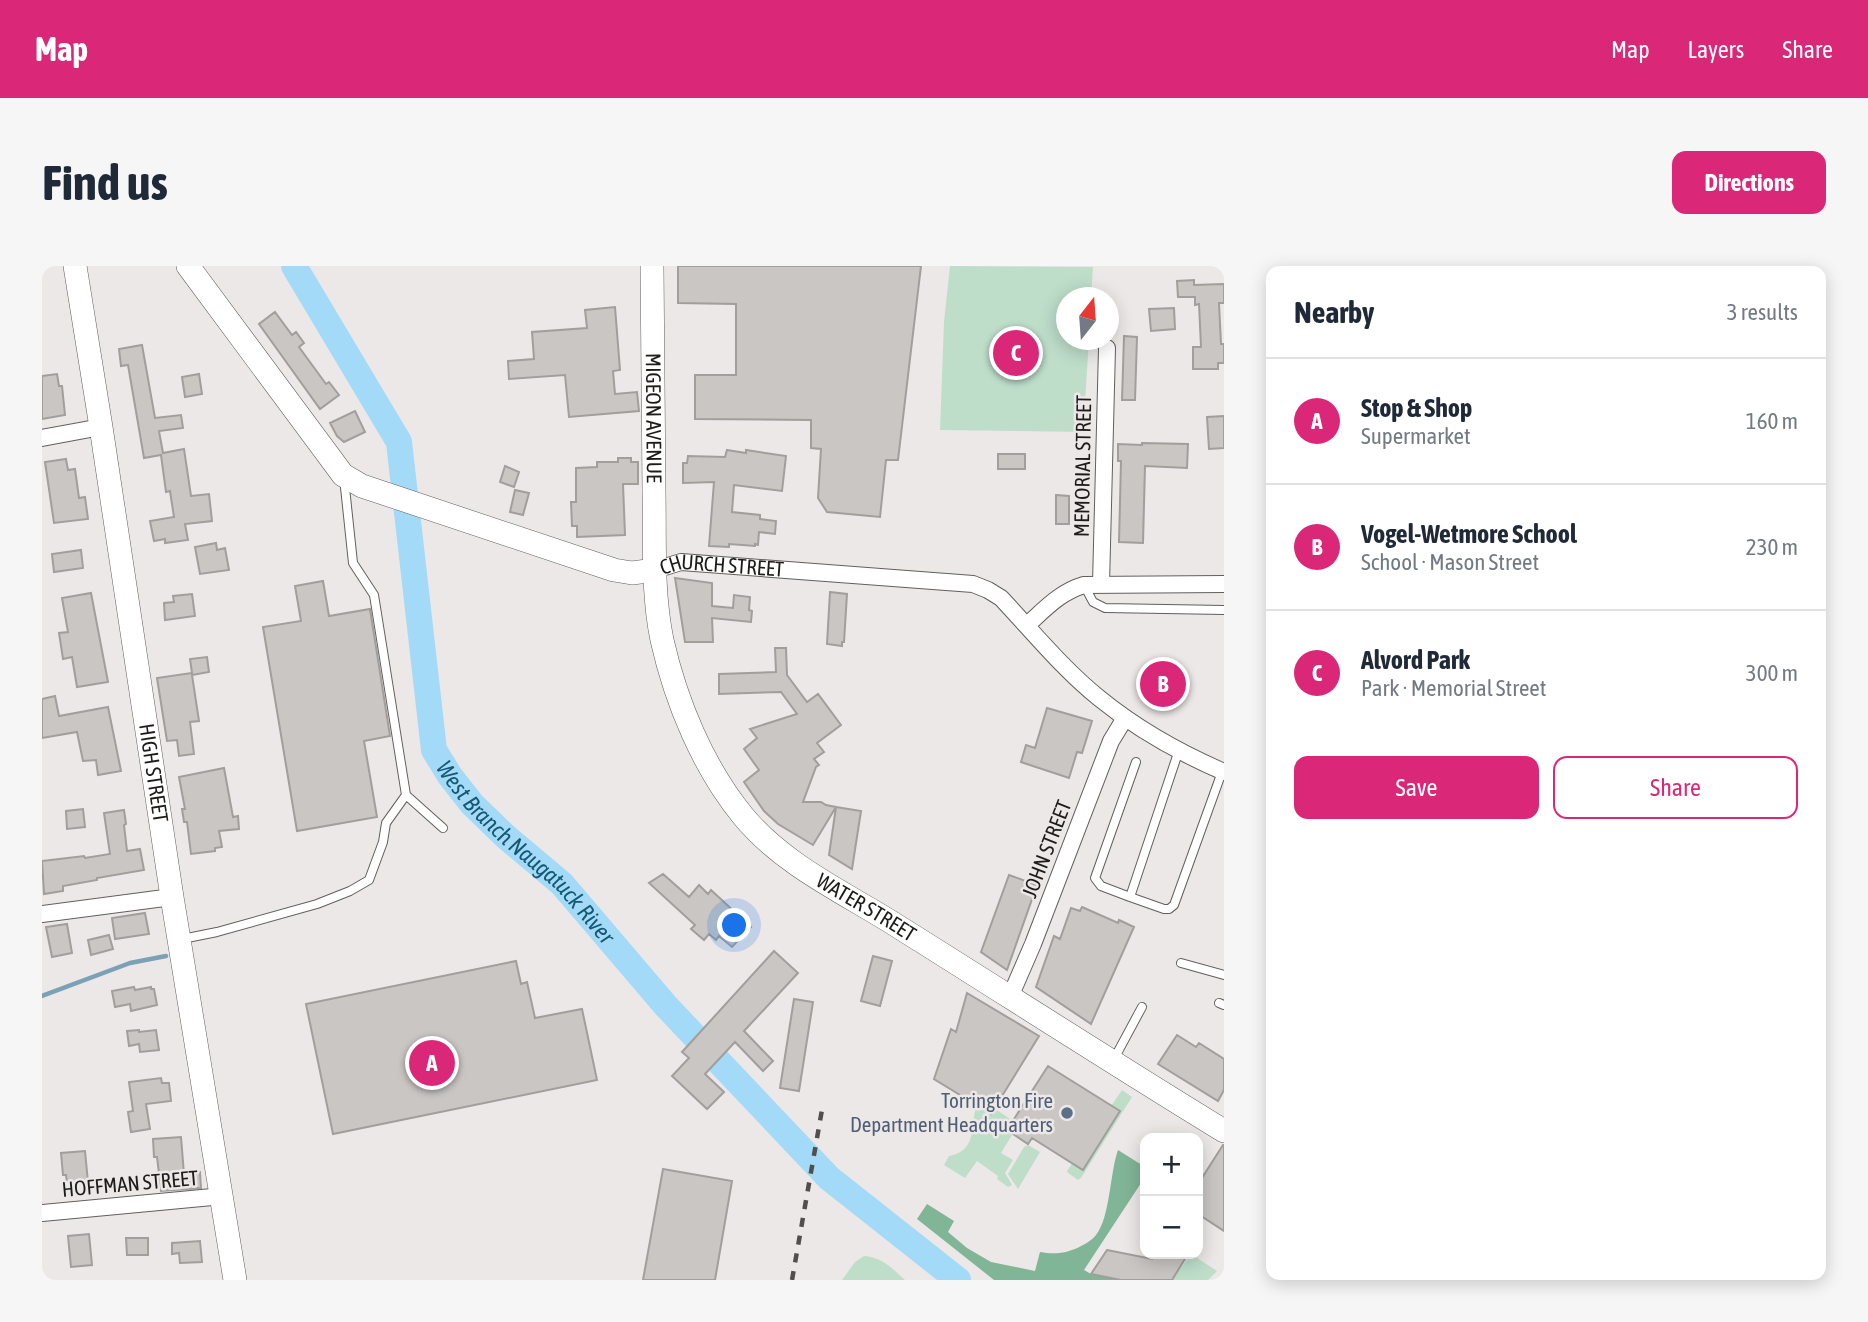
<!DOCTYPE html>
<meta charset="utf-8">
<style>
:root{--surface:#fff;--page:#f6f6f7;--text:#1f2937;--muted:#747a83;--line:#e0e1e3;--accent:#db2777}
body{margin:0;font-family:"Asap Condensed",sans-serif;background:var(--page);color:var(--text)}
.controls{position:absolute;right:21px;bottom:21px;display:grid;overflow:hidden;border-radius:14px;box-shadow:0 4px 18px #0003}
.controls button{width:63px;height:63px;display:grid;place-items:center;padding:0;border:0;border-bottom:2px solid var(--line);background:var(--surface);color:var(--text);font:35px sans-serif}
.compass{position:absolute;left:1014px;top:21px;width:63px;height:63px;border-radius:50%;background:var(--surface);box-shadow:0 4px 18px #0003;rotate:17deg}
.you{position:absolute;left:693px;top:660px;width:24px;height:24px;margin:-18px;border:5px solid #fff;border-radius:50%;background:#1a73e8;box-shadow:0 0 0 10px #1a73e833}
.badge{display:grid;place-items:center;width:46px;height:46px;border-radius:50%;background:var(--accent);color:#fff;font-size:23px;font-weight:700}
.pin{position:absolute;translate:-50% -50%;border:4px solid #fff;box-shadow:0 2px 7px #0006}
.list{margin:0;padding:0;list-style:none}
h2{display:flex;justify-content:space-between;align-items:center;height:91px;margin:0;padding:0 28px;font-size:30px}
h2 small{font-size:23px;font-weight:400;color:var(--muted)}
.list li{display:grid;grid-template-columns:46px 1fr auto;gap:21px;align-items:center;box-sizing:border-box;height:126px;padding:0 28px;border-top:2px solid var(--line)}
.list b{display:block;font-size:26px;white-space:nowrap}
.list p{margin:0;font-size:23px;white-space:nowrap;color:var(--muted)}
.list em{font-size:23px;font-style:normal;color:var(--muted)}
.actions{display:flex;gap:14px;padding:21px 28px}
.actions a{flex:1;padding:16px 0;border:2px solid var(--accent);border-radius:14px;text-align:center;font-size:24px;color:var(--accent)}
.actions .main{background:var(--accent);color:#fff}
.map{position:relative;flex:none;width:1182px;height:1014px;overflow:hidden;border-radius:14px}
header{display:flex;align-items:center;gap:42px;box-sizing:border-box;height:98px;padding:0 35px;background:var(--accent);color:#fff}
header strong{font-size:33px}
nav{display:flex;gap:38px;margin-inline-start:auto;font-size:24px}
.intro{display:flex;align-items:center;justify-content:space-between;box-sizing:border-box;height:168px;padding:0 42px}
h1{margin:0;font-size:49px}
.button{padding:18px 32px;border-radius:14px;background:var(--accent);color:#fff;font-size:24px;font-weight:700}
main{display:flex;gap:42px;padding:0 42px}
aside{flex:1;background:var(--surface);border-radius:14px;box-shadow:0 4px 18px #0003}
.map>svg:first-child{display:block}
.green{fill:#bedeca}
.forest{fill:#81b597}
.lines{fill:none;stroke-linecap:round;stroke-linejoin:round}
.stream{stroke:#7ba1b5;stroke-width:4.5}
.river{stroke:#a3daf7;stroke-width:26}
.building{fill:#c9c6c4;stroke:#a19e9c;stroke-width:2}
.lane-casing{stroke:#625f5e;stroke-width:10}
.street-casing{stroke:#625f5e;stroke-width:18}
.secondary-casing{stroke:#625f5e;stroke-width:24}
.lane{stroke:#fff;stroke-width:8}
.street{stroke:#fff;stroke-width:16}
.secondary{stroke:#fff;stroke-width:23}
.rail{stroke:#514f4e;stroke-width:4.5;stroke-dasharray:9 9;stroke-linecap:butt}
.service-dot{fill:#5c6f8a;stroke:#ece8e7;stroke-width:2.5}
.labels{text-anchor:middle;stroke-width:5;stroke-linejoin:round;paint-order:stroke}
.street-label{font-size:21px;fill:#1d1c1b;stroke:#ece8e7}
.service-label{font-size:21px;fill:#4e5e75;stroke:#ece8e7;text-anchor:end}
.water-label{font-size:23px;font-style:italic;fill:#135874;stroke:#ece8e7}
</style>
<header>
<strong>Map</strong>
<nav><a>Map</a><a>Layers</a><a>Share</a></nav>
</header>
<div class="intro"><h1>Find us</h1><a class="button">Directions</a></div>
<main>
<div class="map">
<svg width="1182" height="1014" viewBox="0 0 1182 1014">
<rect width="100%" height="100%" fill="#ece8e7"/>
<path class="green" d="M908,0L1051,1L1049,31L1024,32V74H1047L1041,166L898,164L902,56Z
M1080,824L1090,831L1039,912L1036,914L1026,907L1025,905Z
M935,839L952,842L971,855L965,864L970,869L959,887L971,894L963,907L970,919L966,921L955,913L956,910L935,895L923,912L902,899L907,890C937,884 927,859 935,839Z
M986,879L998,886L976,923L966,908L982,881Z
M1149,988L1175,1005L1166,1014H1130Z
M822,990C840,991 851,1003 863,1014H800L813,996Z"/>
<path class="forest" d="M1076,884L1103,901V911L1042,1004L1049,1008L1079,1014H952L875,953L885,938L912,955L906,966L925,982L949,996L993,1005L998,986C1014,989 1027,987 1041,979C1045,977 1051,973 1054,969C1068,952 1068,906 1076,884Z"/>
<g class="lines">
<path class="stream" d="M0,730L88,697L124,690"/>
<path class="river" id="s1" d="M252,0L357,176L392,484L408,510L430,538L463,570L520,618L624,740L787,912L916,1014"/>
</g>
<path class="building" d="M636,0H879L856,194H844L838,251L785,246L776,232L779,183L769,182V154L653,153V109H694V38L636,37Z
M1152,14V19L1182,18V37H1177L1179,78H1182V97H1176V103H1151V81H1159L1157,38L1153,39V31H1136L1135,15Z
M573,41L578,104L571,105L573,128L595,126L597,145L527,151L523,109L467,113L466,95L492,93L490,66L545,62L543,44Z
M1132,42L1133,63L1109,65L1107,43Z
M233,46L250,69L254,66L262,77L257,81L284,118L287,116L297,129L278,143L217,58Z
M1082,70L1095,71L1093,134H1080Z
M100,79L113,152L139,149L141,162L117,165L121,187L142,183L149,230L167,228L170,255L143,258L146,274L123,277V273L112,275L108,255L132,251L128,225L124,226L119,189L102,192L86,99L79,100L77,83Z
M15,108L17,120H20L23,149L0,153V110Z
M157,108L160,128L143,131L140,111Z
M313,145L323,166L302,176L295,170L288,157Z
M1182,150V182L1167,183L1165,151Z
M1100,177L1146,178L1145,202L1103,200L1101,277L1077,276L1079,195H1076V178L1100,179Z
M685,184L704,187V184L744,190L740,225L692,219L690,246L718,249V253L734,255L733,268L717,266L716,279L713,278V280L687,278V281L667,280L672,216L641,217V197H645L646,190L683,191Z
M956,188H983V203H956Z
M576,192H589V196H596V218H581L583,269L535,271V260H530L529,236H534V202L555,201V196H576Z
M24,193L26,204L33,203L37,232L43,231L46,253L12,257L3,196Z
M463,200L477,206L472,221L458,216Z
M473,224L487,227L481,249L468,246Z
M1014,229L1027,230V258H1014Z
M174,277L175,284L183,282L187,304L158,308L153,281Z
M39,284L41,302L12,306L10,288Z
M633,312L670,317V340L691,342L692,329L708,331L707,344L710,345L709,356L670,352L671,376H643Z
M281,315L287,350L328,343L348,470L322,475L335,551L255,565L221,361L259,355L253,320Z
M788,326L805,328L802,376H800V380L785,378Z
M49,327L66,416L35,421L30,391L21,393L17,367L26,366L20,332Z
M150,328L153,350L123,354L122,337L132,336L131,330Z
M733,382H744L745,409L765,436L776,428L799,459L775,477L782,486L772,493L777,499L774,501L761,536H779L784,539L794,541L771,579L736,558L722,545L702,516L717,504L702,483L715,472L708,463L755,448L739,426L677,428V408L734,406Z
M165,391L167,406L150,409L157,455L148,456L152,488L137,490L135,474L125,475L115,412L150,407L148,393Z
M13,430L17,450L66,441L79,505L56,509L54,494L41,495L35,466L0,472V433Z
M1005,442L1050,455L1040,487L1035,486L1027,512L979,496L984,479L993,482Z
M182,502L191,551L196,550L197,563L177,565L180,581L173,582V585L149,588L145,556H142L140,543H143L137,511Z
M794,541L819,545L810,603L787,589Z
M41,543L43,561L25,563L24,545Z
M82,544L84,558L82,559L85,585L98,583L102,604L55,612V614L21,620V625L2,628L0,595L42,590L43,592L68,588L62,547Z
M621,608L647,631L657,619L666,628L669,624L709,661L690,681L677,670L674,674L667,668L662,674L649,663L653,659L607,617Z
M967,609L995,619L965,704L939,686Z
M1040,641L1076,657L1077,654L1092,661L1049,758L994,721L1012,670L1018,673L1029,642L1038,645Z
M103,647L107,668L73,673L70,652Z
M25,658L30,687L10,691L4,661Z
M67,669L71,683L49,689L46,674Z
M732,685L756,707L702,765L731,795L721,805L693,776L663,808L682,826L665,843L630,810L647,792L640,786Z
M831,690L850,695L838,740L819,735Z
M474,695L479,718L485,716L493,752L540,743L555,814L291,868L264,738Z
M92,721L93,724L109,721V723H112L115,739L89,745L88,738L73,741L70,725Z
M925,727L997,770L949,848L892,813L909,763L914,766Z
M752,733L771,736L757,825L738,822Z
M97,764V766L114,764L117,784L98,786L97,778L87,780L85,765Z
M1135,769L1154,781L1157,777L1182,793V824L1176,835L1116,798Z
M1006,800L1078,845L1041,904L990,872L986,878L965,864Z
M119,812L120,817H127L129,835L104,838L108,863L89,866L86,846L91,845L87,816Z
M139,871L142,908L158,906L159,922L119,925L115,891H112L111,873Z
M1181,879H1182V965L1156,948V918Z
M43,885L46,916L25,918L24,909H21L19,887Z
M621,903L690,915L673,1014H601Z
M47,968L50,999L29,1001L26,970Z
M84,972H106V989H85Z
M158,975L160,996L138,997L137,987L130,988V977Z
M1065,984L1110,993L1113,988H1146L1130,1014H1079L1049,1008Z"/>
<g class="lines">
<g class="lane-casing">
<path id="lane" d="M302,212L311,297L332,329L364,529L401,562
M1042,319L1051,336L1063,342L1182,344
M1137,484L1088,631L1122,643H1127L1132,639L1181,503
M1088,631L1059,620L1053,612L1094,496
M140,673L175,666L275,638L308,625L327,614L341,576L344,557L364,529
M1139,697L1182,709
M1177,737L1182,739
M1072,793L1100,741"/>
</g>
<g class="street-casing">
<g id="street">
<path d="M0,172L59,161"/>
<path id="s2" d="M613,304L639,296L931,318L946,324L959,332C991,366 1021,403 1057,432C1095,463 1138,487 1182,506"/>
<path d="M1059,318L1065,82"/>
<path d="M985,359C1003,343 1018,326 1042,319L1182,318"/>
<path d="M0,648L130,631"/>
<path d="M968,731L991,678L1069,475L1083,452"/>
<path d="M0,947L181,930"/>
</g>
</g>
<g class="secondary-casing">
<g id="secondary">
<path id="s3" d="M33,0L59,161L130,631L193,1014"/>
<path d="M146,0L301,209L320,220L572,304L590,307L613,304"/>
<path id="s4" d="M610,0C611,75 611,150 612,225C613,274 610,326 620,374C634,436 661,501 701,550C743,601 806,628 860,663C967,730 1074,799 1182,865"/>
</g>
</g>
<use href="#lane" class="lane"/>
<use href="#street" class="street"/>
<use href="#secondary" class="secondary"/>
<path class="rail" d="M750,1014L781,838"/>
</g>
<circle class="service-dot" cx="1025" cy="847" r="7"/>
<g class="labels">
<g class="street-label">
<text dy="7" stroke="none"><textPath href="#s4" startOffset="152">MIGEON AVENUE</textPath></text>
<text transform="translate(1041 200) rotate(-89)" y="7">MEMORIAL STREET</text>
<text dy="7" stroke="none"><textPath href="#s2" startOffset="68">CHURCH STREET</textPath></text>
<text dy="7" stroke="none"><textPath href="#s3" startOffset="513">HIGH STREET</textPath></text>
<text transform="translate(1005 583) rotate(-69)" y="7">JOHN STREET</text>
<text dy="7" stroke="none"><textPath href="#s4" startOffset="724">WATER STREET</textPath></text>
<text transform="translate(88 918) rotate(-5)" y="7">HOFFMAN STREET</text>
</g>
<g class="service-label">
<text x="1011" y="842">Torrington Fire<tspan x="1011" dy="24">Department Headquarters</tspan></text>
</g>
<g class="water-label">
<text dy="8" stroke="none"><textPath href="#s1" startOffset="653">West Branch Naugatuck River</textPath></text>
</g>
</g>
</svg>
<div class="controls">
<button>+</button>
<button>−</button>
</div>
<svg class="compass" viewBox="-18 -18 36 36"><path d="M0-13l5 13h-10z" fill="#e53935"/><path d="M0 13l5-13h-10z" fill="#747a83"/></svg>
<div class="you"></div>
<div class="pin badge" style="left:390px;top:797px">A</div>
<div class="pin badge" style="left:1121px;top:418px">B</div>
<div class="pin badge" style="left:974px;top:87px">C</div>
</div>
<aside>
<h2>Nearby<small>3 results</small></h2>
<ul class="list">
<li><span class="badge">A</span><div><b>Stop &amp; Shop</b><p>Supermarket</p></div><em>160 m</em></li>
<li><span class="badge">B</span><div><b>Vogel-Wetmore School</b><p>School · Mason Street</p></div><em>230 m</em></li>
<li><span class="badge">C</span><div><b>Alvord Park</b><p>Park · Memorial Street</p></div><em>300 m</em></li>
</ul>
<div class="actions"><a class="main">Save</a><a>Share</a></div>
</aside>
</main>
